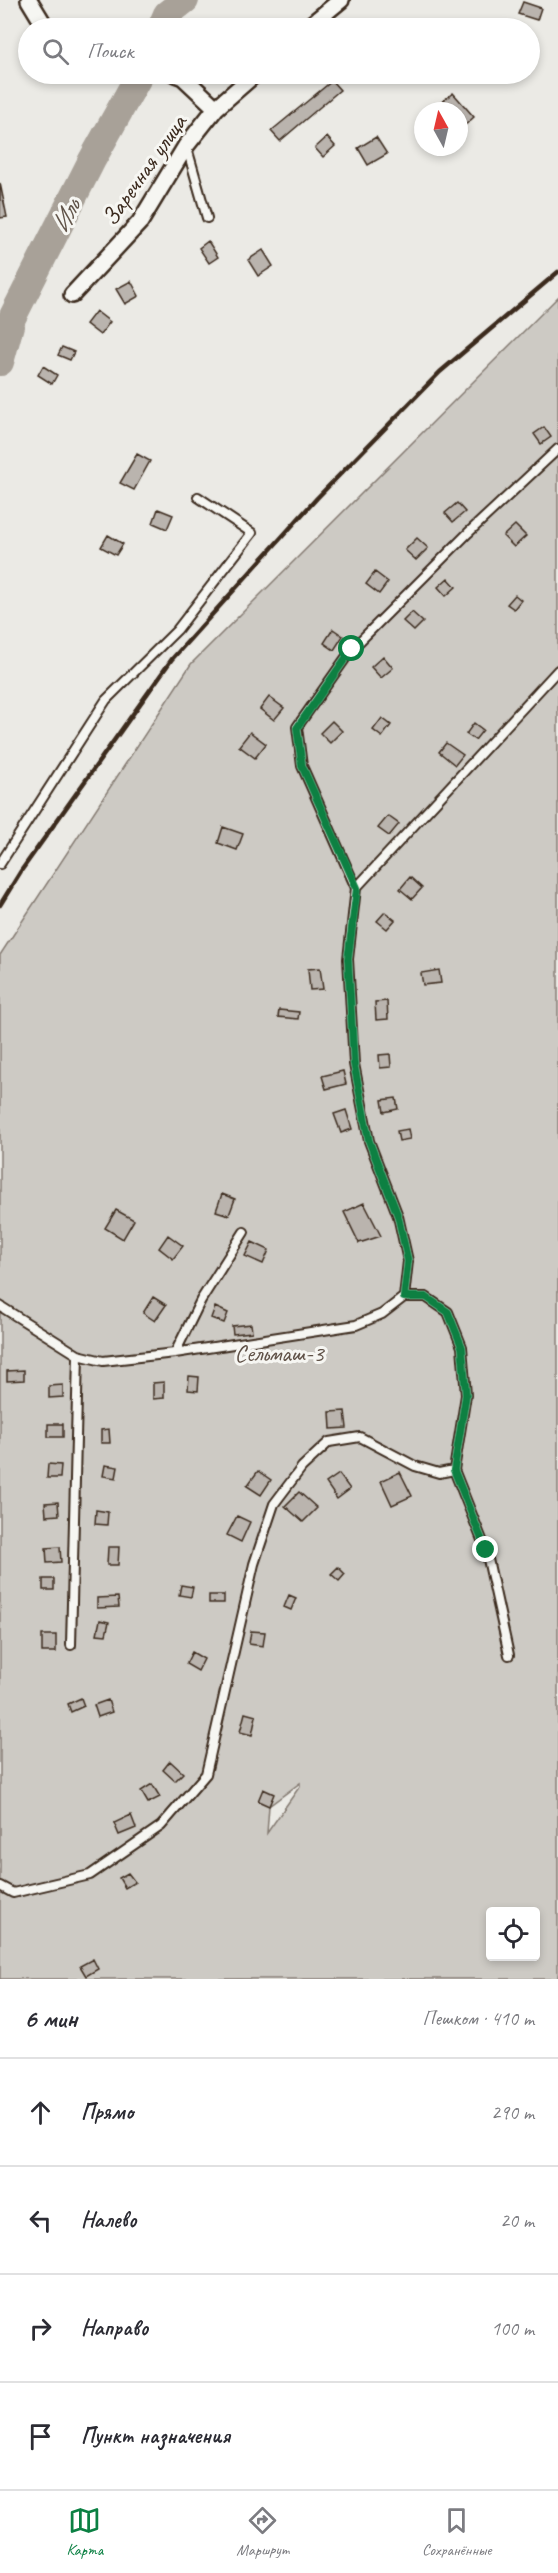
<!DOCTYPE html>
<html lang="ru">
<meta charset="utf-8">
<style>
:root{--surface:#fff;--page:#f2f2f3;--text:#2b2b33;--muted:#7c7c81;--line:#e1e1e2;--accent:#0b8043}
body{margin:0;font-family:Caveat,sans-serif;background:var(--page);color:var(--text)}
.controls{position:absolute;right:18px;bottom:18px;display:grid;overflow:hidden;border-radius:6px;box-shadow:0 3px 9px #0003}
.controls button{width:54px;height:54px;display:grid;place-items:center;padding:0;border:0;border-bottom:2px solid var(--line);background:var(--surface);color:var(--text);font:30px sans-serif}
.compass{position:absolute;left:414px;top:102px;width:54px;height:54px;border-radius:50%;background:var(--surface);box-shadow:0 3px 9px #0003;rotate:352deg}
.stop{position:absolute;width:18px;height:18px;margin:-14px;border:4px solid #0b8043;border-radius:50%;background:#fff}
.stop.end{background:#0b8043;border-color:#fff;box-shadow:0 2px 6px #0008}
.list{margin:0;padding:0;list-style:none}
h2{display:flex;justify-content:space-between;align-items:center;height:78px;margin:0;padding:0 24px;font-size:26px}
h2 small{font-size:20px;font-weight:400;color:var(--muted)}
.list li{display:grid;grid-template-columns:39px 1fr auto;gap:18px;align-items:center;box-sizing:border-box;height:108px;padding:0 24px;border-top:2px solid var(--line)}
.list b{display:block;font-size:22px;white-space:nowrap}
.list em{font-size:20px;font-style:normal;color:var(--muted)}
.icon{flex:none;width:33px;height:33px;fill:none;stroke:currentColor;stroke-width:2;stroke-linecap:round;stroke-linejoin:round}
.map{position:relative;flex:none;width:558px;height:1979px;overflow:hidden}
.search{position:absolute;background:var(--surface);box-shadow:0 3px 9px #0003;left:18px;right:18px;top:18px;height:66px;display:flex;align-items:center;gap:15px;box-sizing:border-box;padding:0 21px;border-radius:33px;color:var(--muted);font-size:22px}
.sheet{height:510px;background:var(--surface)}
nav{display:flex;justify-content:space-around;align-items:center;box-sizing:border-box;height:84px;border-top:2px solid var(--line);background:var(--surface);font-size:16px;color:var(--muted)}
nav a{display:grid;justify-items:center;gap:3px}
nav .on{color:var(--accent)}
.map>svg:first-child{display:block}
.green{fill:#cdcac4;stroke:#847a71;stroke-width:1.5;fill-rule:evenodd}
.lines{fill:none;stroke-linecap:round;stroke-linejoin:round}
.river{stroke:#a8a198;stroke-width:28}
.building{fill:#bab4ae;stroke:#3b2a1e;stroke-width:1.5}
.lane-casing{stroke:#3b2a1e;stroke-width:12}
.street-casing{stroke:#3b2a1e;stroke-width:20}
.lane{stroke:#f6f6f2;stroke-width:8}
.street{stroke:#f6f6f2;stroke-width:15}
.rail{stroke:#3b2a1e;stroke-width:4.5}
.route{stroke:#0b8043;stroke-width:8}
.labels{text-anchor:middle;stroke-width:6;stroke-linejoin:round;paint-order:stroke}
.street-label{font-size:24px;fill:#3b2a1e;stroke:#f6f6f2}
.park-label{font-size:24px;fill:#605248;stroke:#f6f6f2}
.water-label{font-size:26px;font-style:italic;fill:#615449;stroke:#f6f6f2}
</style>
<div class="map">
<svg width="558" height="1979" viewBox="0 0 558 1979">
<rect width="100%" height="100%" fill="#ebeae5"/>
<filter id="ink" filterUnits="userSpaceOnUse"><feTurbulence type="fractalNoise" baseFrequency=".0167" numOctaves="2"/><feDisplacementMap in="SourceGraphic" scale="12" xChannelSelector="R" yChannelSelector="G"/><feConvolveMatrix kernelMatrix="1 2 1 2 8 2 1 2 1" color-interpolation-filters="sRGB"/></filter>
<g filter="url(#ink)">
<path class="green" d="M558,297V1979H0V955L191,664ZM300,1783V1786L267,1833L269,1806ZM490,1912H536V1956H490Z"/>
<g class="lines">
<path class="river" d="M161,28L167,14L185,0
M0,362L12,318L92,160L140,74"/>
</g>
<path class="building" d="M523,2L541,8L537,20L518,14Z
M332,81L340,90L280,141L271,131Z
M453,93L474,117L461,129L459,111H447L440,103Z
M327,137L335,146L323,157L315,148Z
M376,137L387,154L368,165L358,148Z
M0,183L7,217L0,218Z
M208,241L218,257L209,263L199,248Z
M263,250L273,266L258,276L248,260Z
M131,281L139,296L125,304L116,289Z
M96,311L110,322L100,335L86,324Z
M62,347L74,352L70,360L58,355Z
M43,366L57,375L52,384L38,375Z
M544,427L551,437L541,444L534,434Z
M137,454L150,461L134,490L120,483Z
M457,503L465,512L453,522L445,513Z
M158,509L173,515L167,529L153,523Z
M515,525L526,536L514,547L503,536Z
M108,535L123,544L116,555L101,547Z
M417,538L428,548L416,560L405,550Z
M375,572L388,582L379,594L366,584Z
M448,578L456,587L446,596L438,587Z
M515,595L521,600L514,609L507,604Z
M412,612L423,622L414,631L403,621Z
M333,629L343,636L334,650L324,643Z
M383,656L393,668L381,678L371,667Z
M269,697L284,708L274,720L260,709Z
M382,718L391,725L382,737L373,730Z
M332,721L342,731L330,743L320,733Z
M474,723L483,730L475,740L466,734Z
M250,732L266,744L255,758L239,746Z
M446,743L463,755L455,765L439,752Z
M388,816L399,824L389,836L378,828Z
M223,827L243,834L237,850L218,843Z
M410,877L422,888L412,899L400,889Z
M385,912L395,920L387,929L377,921Z
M320,968L323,989L310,990L308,969Z
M439,970L441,983L423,985L421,973Z
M387,1001L388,1019L376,1020L375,1002Z
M279,1010L299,1012L298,1019L278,1017Z
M390,1054L391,1067L380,1068L379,1055Z
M343,1071L346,1084L326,1089L322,1076Z
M396,1098L398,1109L384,1112L382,1100Z
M346,1110L352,1129L341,1133L334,1114Z
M408,1129L410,1139L399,1141L397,1131Z
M222,1194L235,1199L229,1215L216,1211Z
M364,1203L381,1236L359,1243L344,1212Z
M116,1210L134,1220L123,1239L105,1228Z
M168,1235L183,1246L173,1259L159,1248Z
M252,1242L269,1250L263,1264L245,1256Z
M153,1297L166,1305L155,1321L143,1313Z
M215,1307L228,1313L224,1323L211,1318Z
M251,1324L252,1332L233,1334L232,1326Z
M24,1370V1380L7,1381V1371Z
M189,1376L199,1377L198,1391L188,1390Z
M164,1382V1398L153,1399V1383Z
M63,1385V1397L49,1398V1386Z
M345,1411L347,1428L331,1429L330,1412Z
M48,1424H63V1437H48Z
M109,1429L110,1443H101V1430Z
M48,1464L61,1465L60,1478H47Z
M105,1465L118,1467L116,1478L103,1476Z
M258,1471L271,1480L261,1495L247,1486Z
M400,1472L412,1496L392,1505L381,1481Z
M339,1474L350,1489L337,1499L326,1483Z
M299,1492L317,1508L303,1522L285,1506Z
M58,1502L59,1515L46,1516L45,1503Z
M96,1510L108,1512L107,1525L95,1524Z
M237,1516L250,1522L241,1542L227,1535Z
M60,1547L61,1562L47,1563L46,1548Z
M108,1547H119L118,1565H107Z
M338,1567L345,1574L339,1581L331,1574Z
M43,1579H54V1590H43Z
M181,1585L193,1587L191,1597L179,1595Z
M209,1595H224V1603H209Z
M289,1595L296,1598L291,1610L284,1607Z
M118,1597L119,1607L97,1608V1598Z
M100,1620L109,1622L106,1635L97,1634Z
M251,1631L265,1632L263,1646L249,1644Z
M42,1635H56V1652H42Z
M192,1652L204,1659L198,1671L186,1664Z
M81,1698L84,1706L71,1712L68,1704Z
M108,1700L112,1712L98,1717L94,1705Z
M245,1713L256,1716L252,1735L240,1732Z
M170,1761L183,1773L175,1781L163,1770Z
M152,1784L160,1797L148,1803L141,1791Z
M263,1789L274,1794L269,1806L258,1801Z
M131,1815L136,1828L119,1835L114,1823Z
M128,1873L135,1882L125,1888L119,1878Z
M93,1959L98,1969L86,1976L80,1966Z"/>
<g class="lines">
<g class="lane-casing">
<path id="lane" d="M187,148L207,218
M0,864L106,700L177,630L252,533L198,497
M356,888L302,766L297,727L352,649L468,533L558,449
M404,1297L408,1261L398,1216L369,1141L354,1064L348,959L356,888L558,670
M0,1306L78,1355L103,1361L175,1353L356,1325L382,1314L404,1297H426L448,1312L462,1347L466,1395L454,1470L486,1550L509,1655
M175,1353L201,1300L244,1232
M71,1645L78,1355
M0,1886L13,1893L90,1875L161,1826L206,1774L254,1564L274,1504L302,1467L329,1442L360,1437L415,1466L439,1473L454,1470"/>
</g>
<g class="street-casing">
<path id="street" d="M29,0L46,28
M307,28L341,0
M175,74L183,77L216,108
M72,295L140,222L186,146L216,108L255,74"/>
</g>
<use href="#lane" class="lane"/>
<use href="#street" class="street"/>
<path class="rail" d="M0,905L21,871L172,659L317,498L440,372L558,272"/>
</g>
</g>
<g class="lines" filter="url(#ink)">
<path class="route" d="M352,649L297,728L302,766L357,888L348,959L354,1064L369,1141L398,1216L408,1261L404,1297H426L448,1312L462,1347L466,1395L454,1470L486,1550"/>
</g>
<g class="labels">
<g class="street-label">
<text transform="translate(144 170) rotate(-55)" y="8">Заречная улица</text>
</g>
<g class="park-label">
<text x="279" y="1361">Сельмаш-3</text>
</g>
<g class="water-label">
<text transform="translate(65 216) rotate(-62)" y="9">Иль</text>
</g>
</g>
</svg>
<div class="controls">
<button><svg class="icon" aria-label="locate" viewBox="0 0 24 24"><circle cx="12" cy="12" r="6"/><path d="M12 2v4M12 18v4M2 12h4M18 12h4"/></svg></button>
</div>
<svg class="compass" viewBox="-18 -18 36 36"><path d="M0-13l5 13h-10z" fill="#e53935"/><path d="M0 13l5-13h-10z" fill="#7c7c81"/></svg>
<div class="stop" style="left:352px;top:649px"></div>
<div class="stop end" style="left:486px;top:1550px"></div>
<div class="search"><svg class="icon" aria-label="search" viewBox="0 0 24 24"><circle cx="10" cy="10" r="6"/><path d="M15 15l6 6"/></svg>Поиск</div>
</div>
<section class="sheet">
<h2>6 мин<small>Пешком · 410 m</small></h2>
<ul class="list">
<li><svg class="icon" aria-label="ahead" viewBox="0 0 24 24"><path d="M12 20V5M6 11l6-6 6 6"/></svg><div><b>Прямо</b></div><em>290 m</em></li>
<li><svg class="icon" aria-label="left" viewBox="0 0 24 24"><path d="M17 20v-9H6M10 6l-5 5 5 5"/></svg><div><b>Налево</b></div><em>20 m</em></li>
<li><svg class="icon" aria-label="right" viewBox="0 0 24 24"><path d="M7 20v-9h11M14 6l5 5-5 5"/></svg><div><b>Направо</b></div><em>100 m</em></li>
<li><svg class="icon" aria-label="arrive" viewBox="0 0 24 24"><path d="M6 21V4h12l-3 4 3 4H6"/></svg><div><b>Пункт назначения</b></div></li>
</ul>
</section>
<nav>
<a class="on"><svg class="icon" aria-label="map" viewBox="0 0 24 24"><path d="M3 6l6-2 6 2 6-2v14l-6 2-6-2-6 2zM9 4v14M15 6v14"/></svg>Карта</a>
<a><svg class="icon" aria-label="directions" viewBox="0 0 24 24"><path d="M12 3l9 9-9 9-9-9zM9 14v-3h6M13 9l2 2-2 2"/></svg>Маршрут</a>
<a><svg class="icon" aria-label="saved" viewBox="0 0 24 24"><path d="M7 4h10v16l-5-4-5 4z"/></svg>Сохранённые</a>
</nav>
